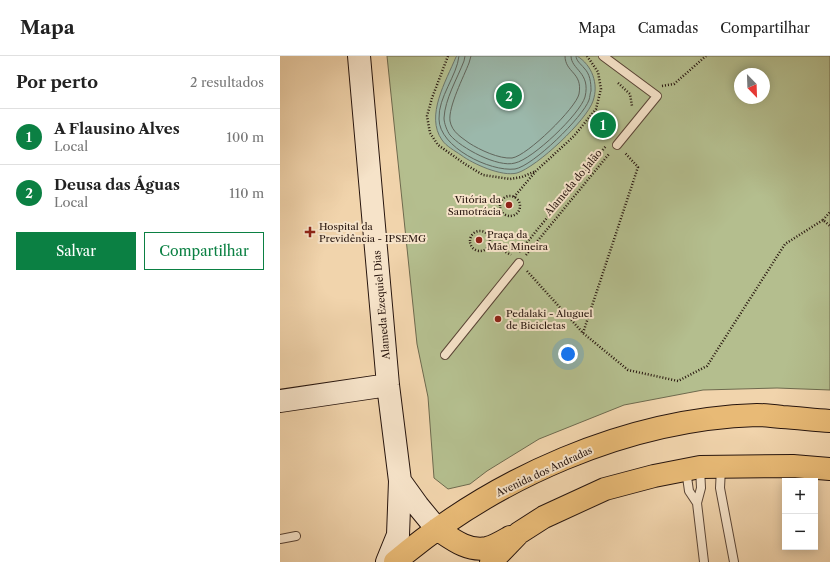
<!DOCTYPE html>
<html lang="pt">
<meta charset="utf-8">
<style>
:root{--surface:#fff;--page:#f6f6f6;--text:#222;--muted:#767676;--line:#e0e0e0;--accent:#0b8043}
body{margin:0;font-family:"Libre Caslon Text",serif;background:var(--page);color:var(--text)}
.controls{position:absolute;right:12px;bottom:12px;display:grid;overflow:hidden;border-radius:0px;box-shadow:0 2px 10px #0003}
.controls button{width:36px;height:36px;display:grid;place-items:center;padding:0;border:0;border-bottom:1px solid var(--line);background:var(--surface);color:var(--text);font:20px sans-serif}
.compass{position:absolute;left:454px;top:12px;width:36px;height:36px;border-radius:50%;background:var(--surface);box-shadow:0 2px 10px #0003;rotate:157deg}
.you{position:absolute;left:288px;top:298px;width:14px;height:14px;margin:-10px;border:3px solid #fff;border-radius:50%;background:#1a73e8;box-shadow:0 0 0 6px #1a73e833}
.badge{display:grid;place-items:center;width:26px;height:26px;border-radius:50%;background:var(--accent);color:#fff;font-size:13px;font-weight:700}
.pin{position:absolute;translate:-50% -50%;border:2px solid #fff;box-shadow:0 1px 4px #0006}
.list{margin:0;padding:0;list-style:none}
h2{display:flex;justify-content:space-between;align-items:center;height:52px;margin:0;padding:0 16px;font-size:17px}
h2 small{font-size:13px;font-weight:400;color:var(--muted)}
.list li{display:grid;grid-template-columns:26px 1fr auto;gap:12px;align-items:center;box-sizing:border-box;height:56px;padding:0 16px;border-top:1px solid var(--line)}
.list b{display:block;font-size:15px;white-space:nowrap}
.list p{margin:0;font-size:13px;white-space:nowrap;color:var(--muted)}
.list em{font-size:13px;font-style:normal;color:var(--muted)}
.actions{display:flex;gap:8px;padding:12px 16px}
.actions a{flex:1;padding:9px 0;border:1px solid var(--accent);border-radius:0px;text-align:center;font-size:14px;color:var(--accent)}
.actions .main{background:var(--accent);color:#fff}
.map{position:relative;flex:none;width:550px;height:506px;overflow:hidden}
header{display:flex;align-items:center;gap:24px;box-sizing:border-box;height:56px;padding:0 20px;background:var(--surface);border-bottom:1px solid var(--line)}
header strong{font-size:19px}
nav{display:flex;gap:22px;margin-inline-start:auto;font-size:14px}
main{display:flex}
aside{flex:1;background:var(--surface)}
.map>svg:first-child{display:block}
.green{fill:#b4be8e;stroke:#6e6a4e;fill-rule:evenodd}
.water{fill:#9bb8ab;stroke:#6d776c}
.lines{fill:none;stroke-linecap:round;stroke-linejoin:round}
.shore{stroke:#61665c;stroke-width:1}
.lane-casing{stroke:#5a4536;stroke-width:10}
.secondary-casing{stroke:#27150e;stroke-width:24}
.primary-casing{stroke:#27150e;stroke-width:24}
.path{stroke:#27150e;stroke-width:2.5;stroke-dasharray:1 2;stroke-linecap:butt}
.lane{stroke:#f6e3c9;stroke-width:8}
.secondary{stroke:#f6e3c9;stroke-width:22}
.primary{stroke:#e8ba76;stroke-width:22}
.poi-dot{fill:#8f2418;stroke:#f6e3c9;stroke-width:1.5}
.labels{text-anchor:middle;stroke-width:4;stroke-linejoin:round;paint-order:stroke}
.street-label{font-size:10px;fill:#27150e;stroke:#f6e3c9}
.poi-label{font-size:10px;fill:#27150e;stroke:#f6e3c9;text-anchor:start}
</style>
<header>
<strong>Mapa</strong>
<nav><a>Mapa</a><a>Camadas</a><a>Compartilhar</a></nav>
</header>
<main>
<aside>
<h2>Por perto<small>2 resultados</small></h2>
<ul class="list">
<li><span class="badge">1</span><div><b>A Flausino Alves</b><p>Local</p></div><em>100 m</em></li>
<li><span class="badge">2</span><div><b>Deusa das Águas</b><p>Local</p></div><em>110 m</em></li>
</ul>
<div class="actions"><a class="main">Salvar</a><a>Compartilhar</a></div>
</aside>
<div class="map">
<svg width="550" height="506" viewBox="0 0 550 506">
<rect width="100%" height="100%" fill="#f1d4ac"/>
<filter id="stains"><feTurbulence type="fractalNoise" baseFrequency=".005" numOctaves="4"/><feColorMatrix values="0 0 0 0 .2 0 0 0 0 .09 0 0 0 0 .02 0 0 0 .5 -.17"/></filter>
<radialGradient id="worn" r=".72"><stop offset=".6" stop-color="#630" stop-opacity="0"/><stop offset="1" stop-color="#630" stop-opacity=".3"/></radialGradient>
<path class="green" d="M107,0H550V334L497,332L423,334L344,349L259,383L207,415L190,428L168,433L154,422L148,341L137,288ZM460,18H484V42H460Z"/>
<path class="water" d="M177,0H297C312,9 319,28 313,45C307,64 257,111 237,117C222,121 193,108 181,99C175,95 166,90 162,84C145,60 166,25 176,1Z"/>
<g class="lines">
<path class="shore" d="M179,0C177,20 158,41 159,63C159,91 210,116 235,113C253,110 303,61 309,44C310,41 310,37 311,35C311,26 310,18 304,12C301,8 296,5 296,0
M185,0L184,5C177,23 165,43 164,62C164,67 167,75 170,79C181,92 218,112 235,107C253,103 300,58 305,41C311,16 291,14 291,0
M191,0L189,7C184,20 168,51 170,65C172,76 181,81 189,87C200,94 219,103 232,102C247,100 296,52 299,38C303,16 285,17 285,0"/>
<g class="lane-casing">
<path id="lane" d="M323,0L377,40L337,89
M165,299L239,207
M420,412L421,432L417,447L424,506
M441,412L440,432L454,506
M406,414L409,435L417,447
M0,483L16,480"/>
</g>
<g class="secondary-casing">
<path id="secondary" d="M79,0L108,329L120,425L118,479L107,506
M0,345L108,329
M120,425L138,450L157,473"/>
</g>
<g class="primary-casing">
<path id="primary" d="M157,473C172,483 188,496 207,492C215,490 223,485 230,481
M115,506C214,422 347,363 477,359C485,359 494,360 502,361C518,362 534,364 550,365
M211,506L239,477L264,461L325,433L374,420L420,411L513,410L550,413"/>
</g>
<path class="path" d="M168,0L152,42L147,60L150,77L158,89L185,108L203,119L230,123L242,121L256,115
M338,27L350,38L352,50
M382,30L394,28L426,0
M220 150a10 10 0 1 1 20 0a10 10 0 1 1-20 0Z
M234,141L256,115L294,80L316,53L321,33L318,16L307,0
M543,164L550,156
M190 185a10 10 0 1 1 20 0a10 10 0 1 1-20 0Z
M210,187L231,199
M239,196L326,90
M246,199L329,98
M247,215L303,277L348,314L398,325L427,310L505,188L543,164L550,170
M303,277L358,111L345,97"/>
<use href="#lane" class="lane"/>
<use href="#secondary" class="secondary"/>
<use href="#primary" class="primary"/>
</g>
<g class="poi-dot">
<circle cx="229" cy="149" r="4"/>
<path d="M28 170h4v4h4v4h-4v4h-4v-4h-4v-4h4z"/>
<circle cx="199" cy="184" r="4"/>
<circle cx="218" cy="263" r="4"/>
</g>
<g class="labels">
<g class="street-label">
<text transform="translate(293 126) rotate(-50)" y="4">Alameda do Jalão</text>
<text transform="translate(101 249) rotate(-95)" y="4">Alameda Ezequiel Dias</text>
<text transform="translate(264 415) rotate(-25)" y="4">Avenida dos Andradas</text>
</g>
<g class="poi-label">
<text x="221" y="147" text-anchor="end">Vitória da<tspan x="221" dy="12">Samotrácia</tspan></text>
<text x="39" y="174">Hospital da<tspan x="39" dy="12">Previdência - IPSEMG</tspan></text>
<text x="207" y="182">Praça da<tspan x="207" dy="12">Mãe Mineira</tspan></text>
<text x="226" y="261">Pedalaki - Aluguel<tspan x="226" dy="12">de Bicicletas</tspan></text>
</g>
</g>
<rect width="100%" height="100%" filter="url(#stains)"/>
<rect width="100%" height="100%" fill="url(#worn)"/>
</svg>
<div class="controls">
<button>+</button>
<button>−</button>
</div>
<svg class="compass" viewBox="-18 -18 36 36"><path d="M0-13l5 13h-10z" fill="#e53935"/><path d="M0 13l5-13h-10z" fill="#767676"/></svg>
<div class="you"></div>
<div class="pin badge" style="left:323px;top:69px">1</div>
<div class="pin badge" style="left:229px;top:40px">2</div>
</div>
</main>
